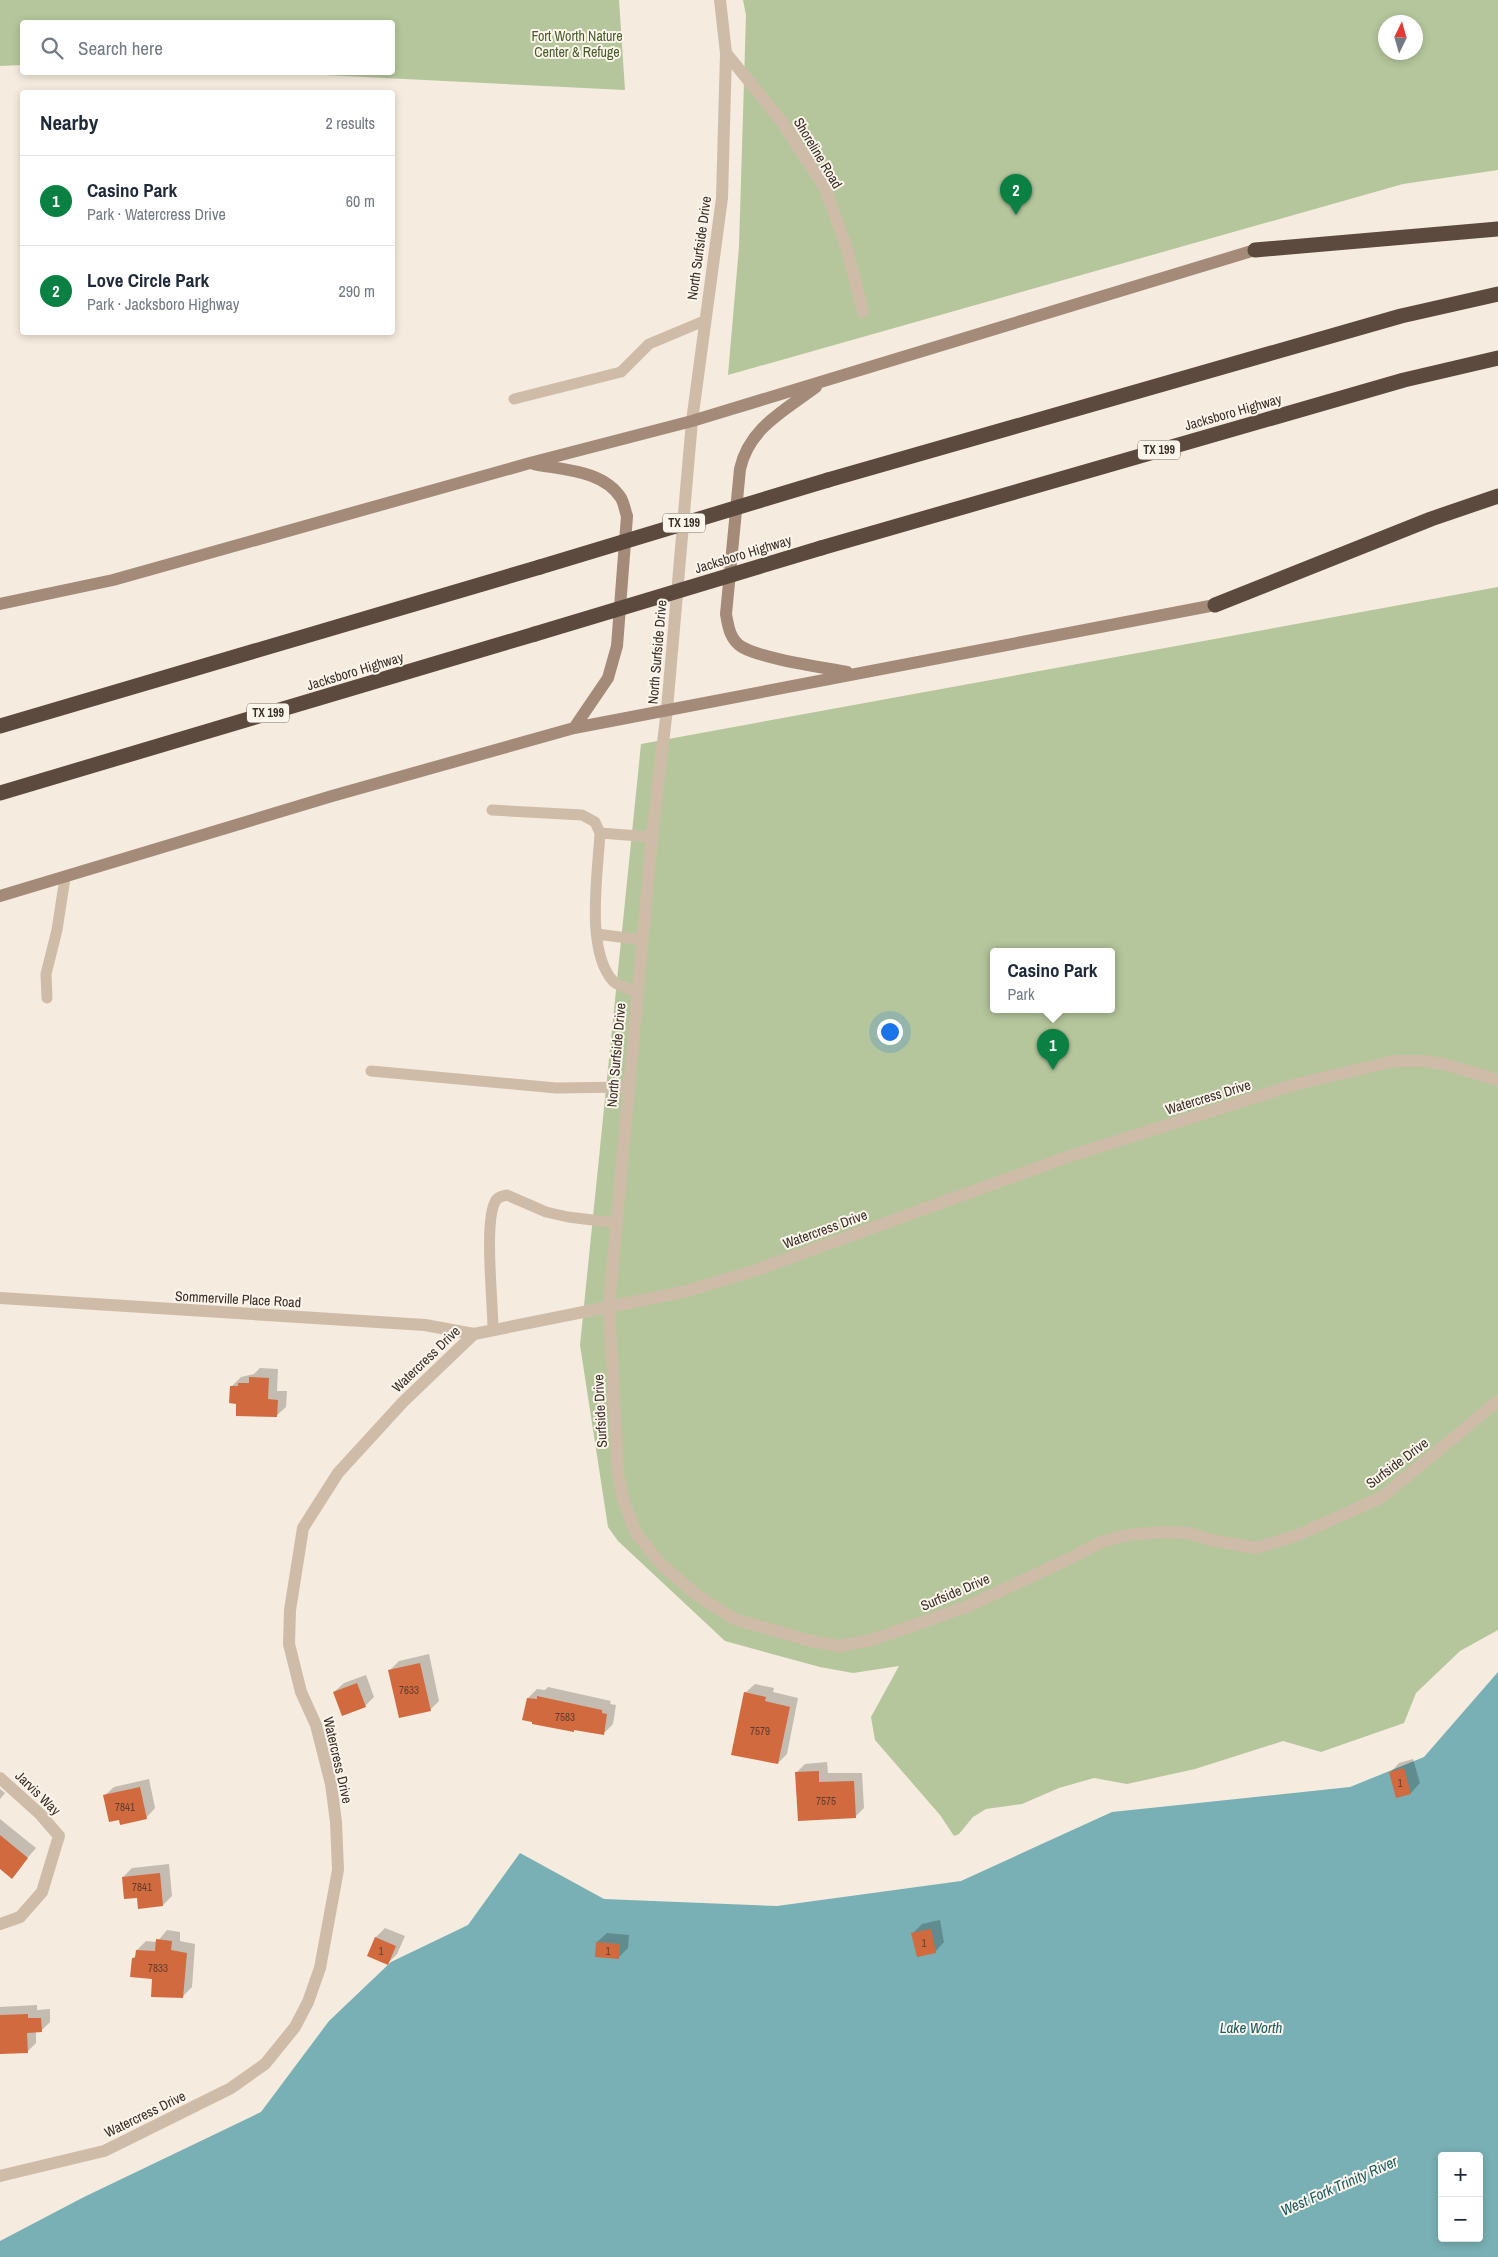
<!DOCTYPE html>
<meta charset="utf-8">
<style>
:root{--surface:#fff;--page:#f2f2f3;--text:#1f2937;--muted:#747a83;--line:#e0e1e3;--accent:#0b8043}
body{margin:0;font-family:"Archivo Narrow",sans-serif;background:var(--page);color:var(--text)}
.controls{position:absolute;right:15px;bottom:15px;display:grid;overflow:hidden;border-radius:5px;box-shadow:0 2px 8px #0003}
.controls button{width:45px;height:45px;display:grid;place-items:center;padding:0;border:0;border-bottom:1px solid var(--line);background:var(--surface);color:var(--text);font:25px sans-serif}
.compass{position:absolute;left:1378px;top:15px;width:45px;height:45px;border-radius:50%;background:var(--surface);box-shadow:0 2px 8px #0003;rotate:5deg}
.you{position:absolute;left:889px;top:1031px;width:18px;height:18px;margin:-12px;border:4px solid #fff;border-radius:50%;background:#1a73e8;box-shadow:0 0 0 8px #1a73e833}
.badge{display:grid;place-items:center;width:32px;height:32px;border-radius:50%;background:var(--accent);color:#fff;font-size:16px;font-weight:700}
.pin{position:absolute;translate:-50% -41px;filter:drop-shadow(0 1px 2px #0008)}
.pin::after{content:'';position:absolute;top:26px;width:18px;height:15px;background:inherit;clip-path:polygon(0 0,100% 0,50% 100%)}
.popup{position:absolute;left:990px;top:948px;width:125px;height:65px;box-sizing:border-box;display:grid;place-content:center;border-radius:5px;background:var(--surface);filter:drop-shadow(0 1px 4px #0005);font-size:16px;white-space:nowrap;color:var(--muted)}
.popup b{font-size:19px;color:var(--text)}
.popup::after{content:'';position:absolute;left:50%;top:100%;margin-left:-10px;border:10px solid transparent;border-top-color:var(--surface)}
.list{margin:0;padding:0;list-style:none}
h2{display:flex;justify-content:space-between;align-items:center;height:65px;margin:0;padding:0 20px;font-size:21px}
h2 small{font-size:16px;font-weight:400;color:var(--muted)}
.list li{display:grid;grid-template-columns:32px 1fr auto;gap:15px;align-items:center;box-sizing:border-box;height:90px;padding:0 20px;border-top:1px solid var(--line)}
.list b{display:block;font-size:19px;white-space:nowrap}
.list p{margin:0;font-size:16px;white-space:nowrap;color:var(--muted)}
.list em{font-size:16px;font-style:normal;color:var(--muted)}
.icon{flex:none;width:28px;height:28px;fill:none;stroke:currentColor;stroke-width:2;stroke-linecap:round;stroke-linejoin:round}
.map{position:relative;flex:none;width:1498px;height:2257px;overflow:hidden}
.search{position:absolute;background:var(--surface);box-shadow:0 2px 8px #0003;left:20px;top:20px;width:375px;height:55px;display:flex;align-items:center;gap:12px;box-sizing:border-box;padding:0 18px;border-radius:5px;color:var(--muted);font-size:19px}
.panel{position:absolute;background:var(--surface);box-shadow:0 2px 8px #0003;left:20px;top:90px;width:375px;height:245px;border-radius:5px}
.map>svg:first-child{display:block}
.green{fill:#b5c69c;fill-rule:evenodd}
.water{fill:#79b0b5;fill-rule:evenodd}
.shadow{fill:#0003}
.building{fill:#d16a3f}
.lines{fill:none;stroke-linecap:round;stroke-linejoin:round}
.service{stroke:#cfbca8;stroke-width:11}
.minor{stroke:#cfbca8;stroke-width:12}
.secondary{stroke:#a38a79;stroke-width:12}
.motorway{stroke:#5d4a3f;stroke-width:15}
.motorway-bridge{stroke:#5d4a3f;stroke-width:15}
.labels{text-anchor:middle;stroke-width:4;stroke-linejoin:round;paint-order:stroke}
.number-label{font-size:11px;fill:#603e2e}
.shield{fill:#fcf5eb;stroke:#756a63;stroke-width:1}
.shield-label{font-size:12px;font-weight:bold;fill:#3b2f29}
.park-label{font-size:14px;fill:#475c2a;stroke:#fcf5eb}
.street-label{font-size:14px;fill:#3b2f29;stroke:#fcf5eb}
.water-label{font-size:15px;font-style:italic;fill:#195961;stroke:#fcf5eb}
</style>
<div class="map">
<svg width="1498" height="2257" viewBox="0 0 1498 2257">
<rect width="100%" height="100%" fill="#f5ebde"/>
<path class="green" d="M0,0H619L625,90L285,73L392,72V22H22V65L0,66Z
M743,0H1498V170L1403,184L728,375L739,247L746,15ZM1386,22H1416V52H1386Z
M1498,587V1630L1460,1651L1416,1693L1404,1723L1321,1752L1283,1741L1195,1769L1127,1784L1094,1778L1059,1788L1022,1804L986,1809L973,1817L959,1834L954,1836L940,1815L875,1740L871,1717L899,1666L853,1673L820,1667L725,1641L618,1541L608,1527L580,1345L641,744ZM994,951H1112V1009H994Z"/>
<path class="water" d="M1498,1672V2257H0V2241L84,2197L261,2112L329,2021L391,1962L468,1925L520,1853L604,1899L777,1906L961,1881L1112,1812L1350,1787L1424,1757ZM1442,2156H1479V2238H1442Z"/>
<path class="shadow" d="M260,1368L278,1369L277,1391H287L286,1407L276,1416L237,1402L232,1386L241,1377L254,1374Z
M429,1654L439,1701L430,1710L390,1670L399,1661Z
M366,1675L374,1697L365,1706L334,1692L344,1683Z
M755,1684L774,1688L773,1692L798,1698L787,1754L778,1763L745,1693Z
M548,1687L611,1701L610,1704L616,1705L613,1724L603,1734L528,1698L537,1689L545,1690Z
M1413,1759L1420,1783L1411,1793L1397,1797L1390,1773L1399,1763Z
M827,1762L828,1773H862L864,1808L855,1817L796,1773L805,1764Z
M149,1779L155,1808L146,1818H120L104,1796L114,1787Z
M0,1789L5,1793L0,1799Z
M0,1819L36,1848L11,1877L0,1868Z
M169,1864L172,1896L163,1905L138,1897L123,1877L132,1868Z
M940,1920L944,1942L935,1952L913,1933L922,1924Z
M385,1928L405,1936L397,1954L387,1964L368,1956L376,1937Z
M167,1930L180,1932V1941L195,1944L192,1987L182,1997L154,1978L133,1958L136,1955L137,1950L146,1941L157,1942Z
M607,1933L629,1935L628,1948L618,1958L597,1942Z
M37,2005V2010L50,2009V2022L41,2031H36V2043L27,2052L0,2053V2007Z"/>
<path class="building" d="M249,1377L269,1378L268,1399L278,1400L277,1417L236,1416V1404L229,1403L230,1386H238V1383H249Z
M420,1663L431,1711L399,1718L388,1670Z
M357,1683L366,1707L342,1716L333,1692Z
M744,1692L766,1697L765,1701L790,1707L778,1764L731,1755Z
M537,1696L602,1710V1713L607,1714L604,1735L574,1730V1732L532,1724V1722L522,1720L527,1698L537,1699Z
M1404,1768L1411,1794L1396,1798L1389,1772Z
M819,1771V1782L854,1781L856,1818L798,1821L795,1772Z
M140,1787L147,1819L120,1825L119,1820L109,1822L103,1795Z
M0,1835L28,1858L12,1879L0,1869Z
M160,1873L163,1906L138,1909L137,1898L124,1899L122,1877Z
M931,1929L936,1953L917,1957L911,1933Z
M375,1937L396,1946L388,1965L367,1956Z
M156,1939L172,1941L171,1950L187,1953L183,1998L151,1997L152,1979L130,1977L132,1958H135L136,1950L155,1951Z
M596,1942L620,1944L619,1959L595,1957Z
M28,2014V2018H41L42,2032L27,2033L28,2053L0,2054V2015Z"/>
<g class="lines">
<path class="service" d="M514,399L621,372L649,344L704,321
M492,810L582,815L595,822L600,833C598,872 585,950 613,981C617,986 630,989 637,992
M600,833L652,837
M597,934L642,940
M47,998L46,974L57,930L65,878
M371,1071L556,1088L628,1087
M493,1330C493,1302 484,1223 495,1202C497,1197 502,1196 507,1195L546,1212L568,1217L617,1223"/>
<path class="minor" d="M720,0L726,53L722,198L692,421L667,709L652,837L609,1306L618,1474L623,1499L636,1533L660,1563L694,1593L734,1619L811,1641L839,1646L872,1640L966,1607L1075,1556L1101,1542L1128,1535L1164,1532L1189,1533L1211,1540L1256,1548L1298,1535L1382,1497L1498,1401
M726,53L782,122L825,188L847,249L863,312
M0,1298L425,1325L474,1334
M0,1778L40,1814L59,1836L42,1892L20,1917L0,1924
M0,2176L104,2151L231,2088L265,2064L295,2027L308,2002L320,1968L338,1870L336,1822L331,1784L316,1725L301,1692L289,1644L290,1610L303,1528L338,1473L403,1402L474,1334L683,1292L754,1271L1070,1156L1297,1084L1395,1061H1422L1444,1064L1498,1080"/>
<path class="secondary" d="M816,387C784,411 749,428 740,469L726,614C728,626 730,640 742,647C763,659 821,667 847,672
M534,464C563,470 603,470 621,498C624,503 625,511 627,516L617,646L608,678L574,728
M0,604L113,580L530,463L692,421L1255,250
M0,896L332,796L574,728L1215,605"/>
<path class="motorway" d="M1255,250L1498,229
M828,480L1401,316L1498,294
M821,548L1404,380L1498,358
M1215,605L1431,519L1498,496
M0,726L540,567
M0,793L535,634"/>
<path class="motorway-bridge" d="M540,567L828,480
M535,634L821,548"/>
</g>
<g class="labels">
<g class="number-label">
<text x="409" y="1694">7633</text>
<text x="565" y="1721">7583</text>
<text x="760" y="1735">7579</text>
<text x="1400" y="1787">1</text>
<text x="826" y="1805">7575</text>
<text x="125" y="1811">7841</text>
<text x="142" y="1891">7841</text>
<text x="924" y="1947">1</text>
<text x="381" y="1955">1</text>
<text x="608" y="1955">1</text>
<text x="158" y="1972">7833</text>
</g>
<g class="shield">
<rect x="1138" y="440.5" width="42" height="19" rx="4"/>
<rect x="663" y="513.5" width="42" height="19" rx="4"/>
<rect x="247" y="703.5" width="42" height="19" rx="4"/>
</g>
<g class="shield-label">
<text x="1159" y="454">TX 199</text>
<text x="684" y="527">TX 199</text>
<text x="268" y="717">TX 199</text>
</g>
<g class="park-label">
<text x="577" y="41">Fort Worth Nature<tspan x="577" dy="16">Center &amp; Refuge</tspan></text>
</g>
<g class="street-label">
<text transform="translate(818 153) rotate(59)" y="5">Shoreline Road</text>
<text transform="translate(699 248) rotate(-82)" y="5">North Surfside Drive</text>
<text transform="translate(1233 412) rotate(-16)" y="5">Jacksboro Highway</text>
<text transform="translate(743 554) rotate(-17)" y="5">Jacksboro Highway</text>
<text transform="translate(657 652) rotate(-85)" y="5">North Surfside Drive</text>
<text transform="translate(355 671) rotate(-17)" y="5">Jacksboro Highway</text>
<text transform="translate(616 1055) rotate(-85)" y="5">North Surfside Drive</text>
<text transform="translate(1208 1097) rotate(-17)" y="5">Watercress Drive</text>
<text transform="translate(825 1229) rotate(-20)" y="5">Watercress Drive</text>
<text transform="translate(238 1299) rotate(3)" y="5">Sommerville Place Road</text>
<text transform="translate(426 1359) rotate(-44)" y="5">Watercress Drive</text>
<text transform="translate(600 1411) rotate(-93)" y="5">Surfside Drive</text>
<text transform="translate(1397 1463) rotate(-37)" y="5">Surfside Drive</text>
<text transform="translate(955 1592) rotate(-23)" y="5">Surfside Drive</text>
<text transform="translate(338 1760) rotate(77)" y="5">Watercress Drive</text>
<text transform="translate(38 1793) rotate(44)" y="5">Jarvis Way</text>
<text transform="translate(145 2114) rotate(-26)" y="5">Watercress Drive</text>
</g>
<g class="water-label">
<text x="1251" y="2033">Lake Worth</text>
<text transform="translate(1339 2186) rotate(-24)" y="5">West Fork Trinity River</text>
</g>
</g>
</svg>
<div class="controls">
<button>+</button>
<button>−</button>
</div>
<svg class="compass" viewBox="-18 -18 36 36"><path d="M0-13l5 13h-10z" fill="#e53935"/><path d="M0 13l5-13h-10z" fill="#747a83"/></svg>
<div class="you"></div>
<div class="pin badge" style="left:1053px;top:1070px">1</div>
<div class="popup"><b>Casino Park</b>Park</div>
<div class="pin badge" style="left:1016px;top:215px">2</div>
<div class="search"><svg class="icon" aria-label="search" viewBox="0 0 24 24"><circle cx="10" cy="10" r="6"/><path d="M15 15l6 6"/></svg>Search here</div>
<section class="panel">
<h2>Nearby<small>2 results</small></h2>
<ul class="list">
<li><span class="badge">1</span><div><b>Casino Park</b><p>Park · Watercress Drive</p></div><em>60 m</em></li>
<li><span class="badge">2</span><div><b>Love Circle Park</b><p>Park · Jacksboro Highway</p></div><em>290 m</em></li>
</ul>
</section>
</div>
